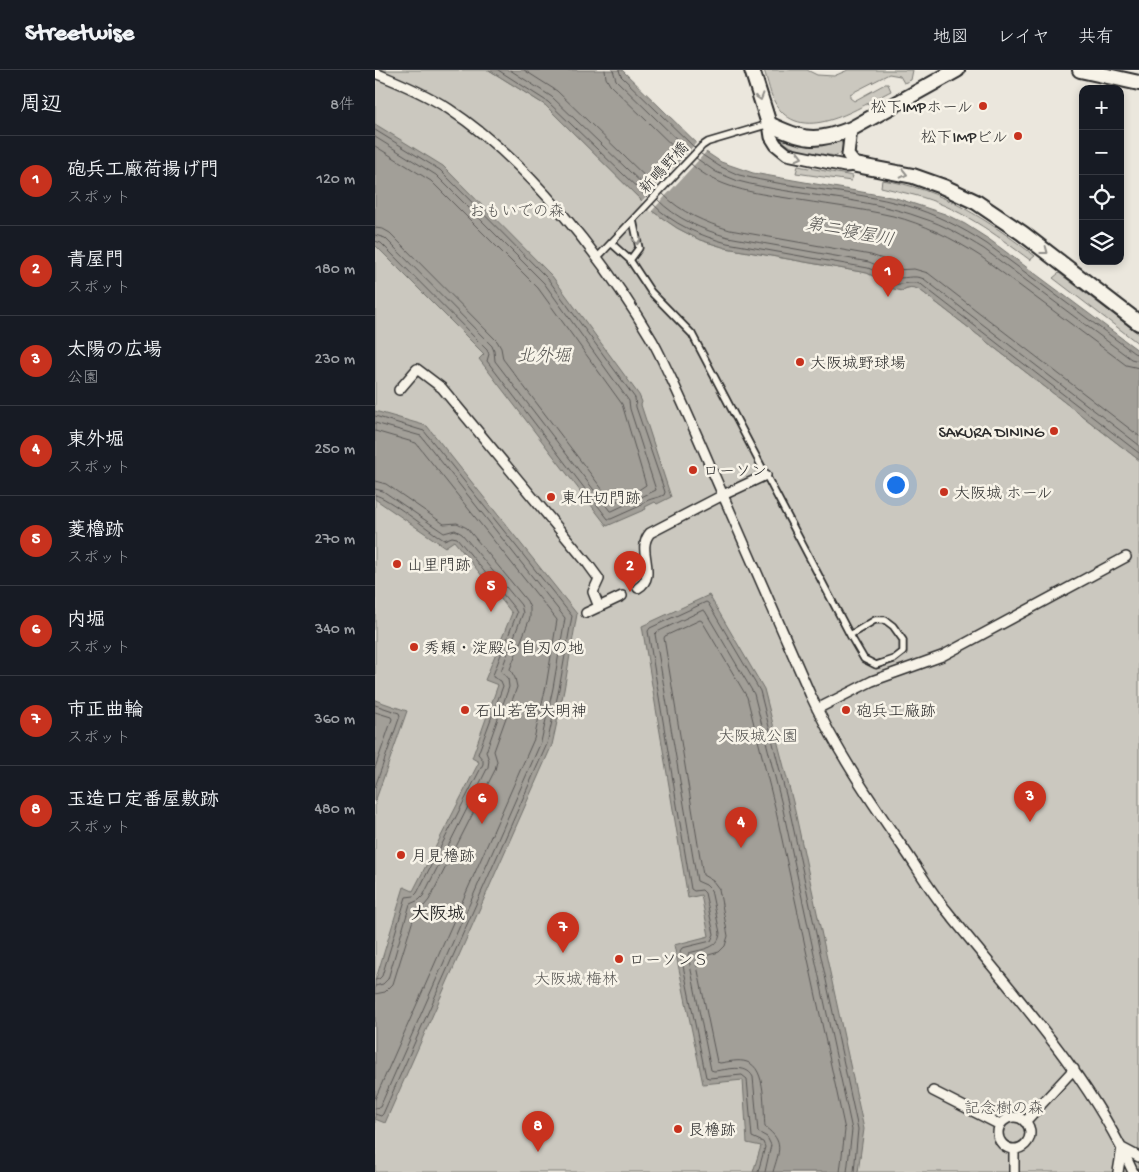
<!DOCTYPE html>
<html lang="ja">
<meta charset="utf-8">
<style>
:root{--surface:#171b24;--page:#242831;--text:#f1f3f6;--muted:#9ea1a6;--line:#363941;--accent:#c8321e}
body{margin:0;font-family:"Gochi Hand","Klee One",sans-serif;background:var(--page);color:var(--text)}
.controls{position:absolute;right:15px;top:15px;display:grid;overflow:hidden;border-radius:10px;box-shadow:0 2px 8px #0003}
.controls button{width:45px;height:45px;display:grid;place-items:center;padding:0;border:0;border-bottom:1px solid var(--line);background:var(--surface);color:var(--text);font:25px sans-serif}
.you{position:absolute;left:520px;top:414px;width:18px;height:18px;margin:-12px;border:4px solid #fff;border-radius:50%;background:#1a73e8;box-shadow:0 0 0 8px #1a73e833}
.badge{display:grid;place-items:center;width:32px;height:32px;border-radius:50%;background:var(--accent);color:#fff;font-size:16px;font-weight:700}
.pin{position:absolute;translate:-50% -41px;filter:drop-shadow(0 1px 2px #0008)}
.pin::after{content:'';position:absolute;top:26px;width:18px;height:15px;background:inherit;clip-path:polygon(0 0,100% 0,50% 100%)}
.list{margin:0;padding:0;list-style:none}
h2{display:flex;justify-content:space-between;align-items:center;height:65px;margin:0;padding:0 20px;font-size:21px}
h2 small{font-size:16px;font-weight:400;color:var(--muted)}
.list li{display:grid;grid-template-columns:32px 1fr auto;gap:15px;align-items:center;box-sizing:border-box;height:90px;padding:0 20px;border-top:1px solid var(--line)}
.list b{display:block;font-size:19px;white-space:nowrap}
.list p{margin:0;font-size:16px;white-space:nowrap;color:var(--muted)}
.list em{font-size:16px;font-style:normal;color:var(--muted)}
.icon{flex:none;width:28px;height:28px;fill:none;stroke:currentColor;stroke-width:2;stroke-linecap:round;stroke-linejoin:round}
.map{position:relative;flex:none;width:764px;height:1102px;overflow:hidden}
header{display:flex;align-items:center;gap:30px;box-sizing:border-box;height:70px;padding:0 25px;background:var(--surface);border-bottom:1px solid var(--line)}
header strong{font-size:24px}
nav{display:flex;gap:28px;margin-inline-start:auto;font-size:18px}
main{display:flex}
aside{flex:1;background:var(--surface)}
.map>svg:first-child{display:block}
.green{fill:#cbc8bf;stroke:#7b7a75}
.water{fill:#a29f98;stroke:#72716c}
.pier{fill:#ebe7dd}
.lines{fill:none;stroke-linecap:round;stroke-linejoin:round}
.shore{stroke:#5b5957;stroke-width:1}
.service-casing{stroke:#2b2b2b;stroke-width:9}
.pedestrian-casing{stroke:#2b2b2b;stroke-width:12}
.minor-casing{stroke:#2b2b2b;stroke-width:15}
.tertiary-casing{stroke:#2b2b2b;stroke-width:18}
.service{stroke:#f7f3e8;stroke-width:5.5}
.pedestrian{stroke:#f7f3e8;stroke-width:9}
.minor{stroke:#f7f3e8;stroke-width:11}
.tertiary{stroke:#f7f3e8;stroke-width:14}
.oneway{stroke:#918f8a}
.poi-dot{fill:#c8321e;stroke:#f7f3e8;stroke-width:2}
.labels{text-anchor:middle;stroke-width:5;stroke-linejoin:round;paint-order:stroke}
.poi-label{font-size:16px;fill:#2b2b2b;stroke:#f7f3e8;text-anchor:start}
.street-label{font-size:16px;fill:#2b2b2b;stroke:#f7f3e8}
.park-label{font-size:16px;fill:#535250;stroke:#f7f3e8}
.water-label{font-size:18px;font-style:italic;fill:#555451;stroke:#f7f3e8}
.neighbourhood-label{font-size:18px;font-weight:bold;fill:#2b2b2b;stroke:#f7f3e8}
</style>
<header>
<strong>Streetwise</strong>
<nav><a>地図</a><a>レイヤ</a><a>共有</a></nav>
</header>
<main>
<aside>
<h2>周辺<small>8件</small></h2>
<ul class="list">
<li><span class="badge">1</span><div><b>砲兵工廠荷揚げ門</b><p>スポット</p></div><em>120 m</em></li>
<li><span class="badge">2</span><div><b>青屋門</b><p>スポット</p></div><em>180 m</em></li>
<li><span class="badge">3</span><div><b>太陽の広場</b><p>公園</p></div><em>230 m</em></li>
<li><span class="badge">4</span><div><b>東外堀</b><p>スポット</p></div><em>250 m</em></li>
<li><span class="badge">5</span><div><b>菱櫓跡</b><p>スポット</p></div><em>270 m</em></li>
<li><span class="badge">6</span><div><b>内堀</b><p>スポット</p></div><em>340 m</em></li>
<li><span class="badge">7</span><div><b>市正曲輪</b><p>スポット</p></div><em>360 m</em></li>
<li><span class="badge">8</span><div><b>玉造口定番屋敷跡</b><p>スポット</p></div><em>480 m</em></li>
</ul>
</aside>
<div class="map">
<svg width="764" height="1102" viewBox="0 0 764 1102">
<rect width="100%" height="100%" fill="#ebe7dd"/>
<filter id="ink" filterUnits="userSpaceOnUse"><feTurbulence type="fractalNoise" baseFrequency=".02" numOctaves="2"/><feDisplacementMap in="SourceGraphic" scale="10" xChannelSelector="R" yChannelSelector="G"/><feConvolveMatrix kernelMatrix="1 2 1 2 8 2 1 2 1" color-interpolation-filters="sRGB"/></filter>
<g filter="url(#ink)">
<path class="green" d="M0,0H114L170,35L277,141L302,158L325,170L351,178L492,203L500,207L506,216L529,219L537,217L545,220L764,390V1102H0Z
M389,0H432L442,5L459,6L473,0H538L536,10L529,13L525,6L514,4L475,24V28L479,31L510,14H513L516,21C486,36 429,76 402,36C395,26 393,11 389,0Z
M404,66L420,72L433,74L465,70L468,75L466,83L461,86C441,83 416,84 404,66Z
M423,96L478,106L476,111L421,103Z
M507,110C566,118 614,151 660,186L655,190C620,164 583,136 539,125C528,122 517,120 506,117Z
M684,203L764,264V274L678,208Z"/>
<path class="water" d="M114,0H247L331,82L346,92L378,103L521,128L570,144L590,154L615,170L764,281V390L545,220C539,217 532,216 527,221L506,216L500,207L492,203L351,178L325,170L302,158L277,141L170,35Z
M0,54L68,96L177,206L264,325L267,332L266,335L296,427L282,434L280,432L270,437L271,439L232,456L104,289L109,284L0,175Z
M0,341L52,356L202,544L189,620L177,675L10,1053L0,1049V912L29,817L38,821L104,692L97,688L123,615L110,610L137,543L79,471L70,477L0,429Z
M334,525L389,619L418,732L489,1059L483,1102H378L386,1076L372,1073L368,1010L328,1014L299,875L334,866L326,825L313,828L267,556Z
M0,630L32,641L0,732Z"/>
<path class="pier" d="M323,71L335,81L331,82L276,142L266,132Z"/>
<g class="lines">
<path class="shore" d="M123,0L173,32L273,128
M135,0L177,27L277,123
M149,0L182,21L282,118
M230,0L231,8L235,15L310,88
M238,0L241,10L315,82
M244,0L246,6L320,78
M0,60L65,100L173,209L260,328L261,337L290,422L289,425C281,429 272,428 265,436L236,449H233L112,291L114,284L112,280L6,173L0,171
M0,67L61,105L169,213L254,331L255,339L281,420L237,441H235L120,291L119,281L117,276L10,168L0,165
M0,76L56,111L163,218L247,334L271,415L256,425L240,432H237L128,289L126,278L122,271L15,163L8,159L0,158
M326,84L344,96L364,105C418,119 476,120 530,135C560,144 586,157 612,174L759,283L764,285
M321,88L341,102L363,111C423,127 488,126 547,148C570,155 589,167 609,179L756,289L764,291
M316,94C342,118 379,123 412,128C447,134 483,138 518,146C549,154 577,168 605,186L751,295L764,298
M288,124C305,142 331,153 355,160L496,185L508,189L519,200L539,199L553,203L764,366
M282,129C301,149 328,160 353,167L494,192C506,196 510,205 518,207C529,210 538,204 549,209L764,375
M278,134C297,154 326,166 352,173L493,198C504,202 505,208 512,212C524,218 535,209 547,215L764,383
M0,346L49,361L197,546L184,619L172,674L8,1044L6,1046L0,1044
M0,353L46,366L190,548L178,618L166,672L5,1037L0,1038
M0,361L41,373L182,550L171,616L159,669L0,1029
M0,411L11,414L69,454L82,453L92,458L152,531L155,538V548L135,599L140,608L142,617L119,681L122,691L120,700L54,830L49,836L41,840L18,914L10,922L0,924
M0,419L8,421L69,463L80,460L87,464L146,535L148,543L126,601L133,609L134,617L111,682L114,690L113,697L48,826L44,830L35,834L13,909L8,914L0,916
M0,425C11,426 56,462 69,470L77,467L82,468L140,539L142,543L118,605V607L126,611L128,616L103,684L108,690V694L42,823L39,826L31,827L7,906L4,909L0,910
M0,635L24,643L25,646L0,717
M0,642L16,647L17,649L0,698
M383,1102L390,1077L388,1072L377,1067L372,1009L367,1005L334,1008L331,1007L305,881L307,878L336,871L339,864L330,823L327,820L319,821L316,819L273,561L275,558L331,532L333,533L385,621L413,733L483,1059L479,1102
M390,1102L396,1075L392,1067L383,1062L378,1007C371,993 352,1000 339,1001L336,1000L313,885L314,883C327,879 344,879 345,863L336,820L331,815L322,811L280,564L282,562L328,540L330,541L379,624L407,735L477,1060L472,1102
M398,1102C404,1081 410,1072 390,1057C388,1039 392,998 372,992C364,989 353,992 345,993L342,992L321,891L323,888L344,882L350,876L353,866L344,819L338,811L328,805L289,568L290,566L325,550L327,551L372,627L400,737L470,1060L465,1102"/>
<g class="service-casing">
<path id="service" d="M236,173L255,190L276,222L317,264L475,565L489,589L501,595L519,589L528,582V570L518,556L510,550H500L475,565
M222,188L327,76L333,72L394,54
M255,190L264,178L258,150"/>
</g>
<g class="pedestrian-casing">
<path id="pedestrian" d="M0,3C25,13 51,24 74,39C153,91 229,189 277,270C284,282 290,296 296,308C314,346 330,384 347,423C377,490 406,557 435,624C460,678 493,727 527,776C542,797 555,821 572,841C638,924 714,1004 758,1102
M24,320L42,299L67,318L213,494L224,509L218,522L224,537
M263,518C284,505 260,480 275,463L348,425L391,405
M211,543L247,526
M442,639L497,611L567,586L751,487
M558,1021L625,1055
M623 1063a16 16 0 1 1 32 0a16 16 0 1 1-32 0Z
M650,1052L699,999
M639,1080V1102
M743,1102L747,1078L764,1087"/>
</g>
<g class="minor-casing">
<path id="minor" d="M394,54L396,67L401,75L412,84L470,96L481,95L473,85L476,59"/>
</g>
<g class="tertiary-casing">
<path id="tertiary" d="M377,0L394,54C427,70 441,73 476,59L582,0
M705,0L764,13
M481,95L538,106L569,117L601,132L647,163L764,253"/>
</g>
<use href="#service" class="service"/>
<use href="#pedestrian" class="pedestrian"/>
<use href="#minor" class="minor"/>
<use href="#tertiary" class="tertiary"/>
</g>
<defs><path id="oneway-chevron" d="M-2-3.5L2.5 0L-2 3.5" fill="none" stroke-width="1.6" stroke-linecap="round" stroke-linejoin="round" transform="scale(1.25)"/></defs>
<g class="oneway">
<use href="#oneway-chevron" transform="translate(385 27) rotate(73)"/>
<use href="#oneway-chevron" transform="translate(424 87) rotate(14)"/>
<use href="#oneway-chevron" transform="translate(529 104) rotate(13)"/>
<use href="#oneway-chevron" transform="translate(262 171) rotate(85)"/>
<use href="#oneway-chevron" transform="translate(670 181) rotate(37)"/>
</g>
</g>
<g class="poi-dot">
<circle cx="608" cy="36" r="5"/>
<circle cx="643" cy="66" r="5"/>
<circle cx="425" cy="292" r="5"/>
<circle cx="679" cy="361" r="5"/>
<circle cx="318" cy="400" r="5"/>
<circle cx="569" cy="422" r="5"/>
<circle cx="176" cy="427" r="5"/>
<circle cx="22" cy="494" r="5"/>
<circle cx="39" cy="577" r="5"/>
<circle cx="90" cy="640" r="5"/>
<circle cx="471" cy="640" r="5"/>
<circle cx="26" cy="785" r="5"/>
<circle cx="244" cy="889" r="5"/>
<circle cx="303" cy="1059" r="5"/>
</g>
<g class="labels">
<g class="poi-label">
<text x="598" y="42" text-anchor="end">松下IMPホール</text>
<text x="633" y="72" text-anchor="end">松下IMPビル</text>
<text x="435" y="298">大阪城野球場</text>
<text x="669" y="367" text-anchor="end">SAKURA DINING</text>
<text x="328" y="406">ローソン</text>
<text x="579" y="428">大阪城 ホール</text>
<text x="186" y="433">東仕切門跡</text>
<text x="32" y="500">山里門跡</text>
<text x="49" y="583">秀頼・淀殿ら自刃の地</text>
<text x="100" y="646">石山若宮大明神</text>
<text x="481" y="646">砲兵工廠跡</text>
<text x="36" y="791">月見櫓跡</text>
<text x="254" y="895">ローソンＳ</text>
<text x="313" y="1065">艮櫓跡</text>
</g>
<g class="street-label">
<text transform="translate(288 97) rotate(-47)" y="6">新鴫野橋</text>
</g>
<g class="park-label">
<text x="142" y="146">おもいでの森</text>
<text x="383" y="671">大阪城公園</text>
<text x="201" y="914">大阪城 梅林</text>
<text x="629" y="1043">記念樹の森</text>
</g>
<g class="water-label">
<text transform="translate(475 161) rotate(11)" y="6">第二寝屋川</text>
<text x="169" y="291">北外堀</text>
</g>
<g class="neighbourhood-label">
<text x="63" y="849">大阪城</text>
</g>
</g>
</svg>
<div class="controls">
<button>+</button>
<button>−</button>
<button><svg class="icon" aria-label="locate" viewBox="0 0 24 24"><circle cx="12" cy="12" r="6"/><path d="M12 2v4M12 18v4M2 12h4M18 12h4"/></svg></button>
<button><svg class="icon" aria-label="layers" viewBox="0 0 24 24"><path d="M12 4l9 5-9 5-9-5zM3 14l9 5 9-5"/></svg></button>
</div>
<div class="you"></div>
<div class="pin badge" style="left:513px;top:227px">1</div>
<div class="pin badge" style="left:255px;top:522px">2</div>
<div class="pin badge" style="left:655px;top:752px">3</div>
<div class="pin badge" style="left:366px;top:778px">4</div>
<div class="pin badge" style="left:116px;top:542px">5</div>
<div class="pin badge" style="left:107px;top:754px">6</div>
<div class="pin badge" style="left:188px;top:883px">7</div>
<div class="pin badge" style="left:163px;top:1082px">8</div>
</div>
</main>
